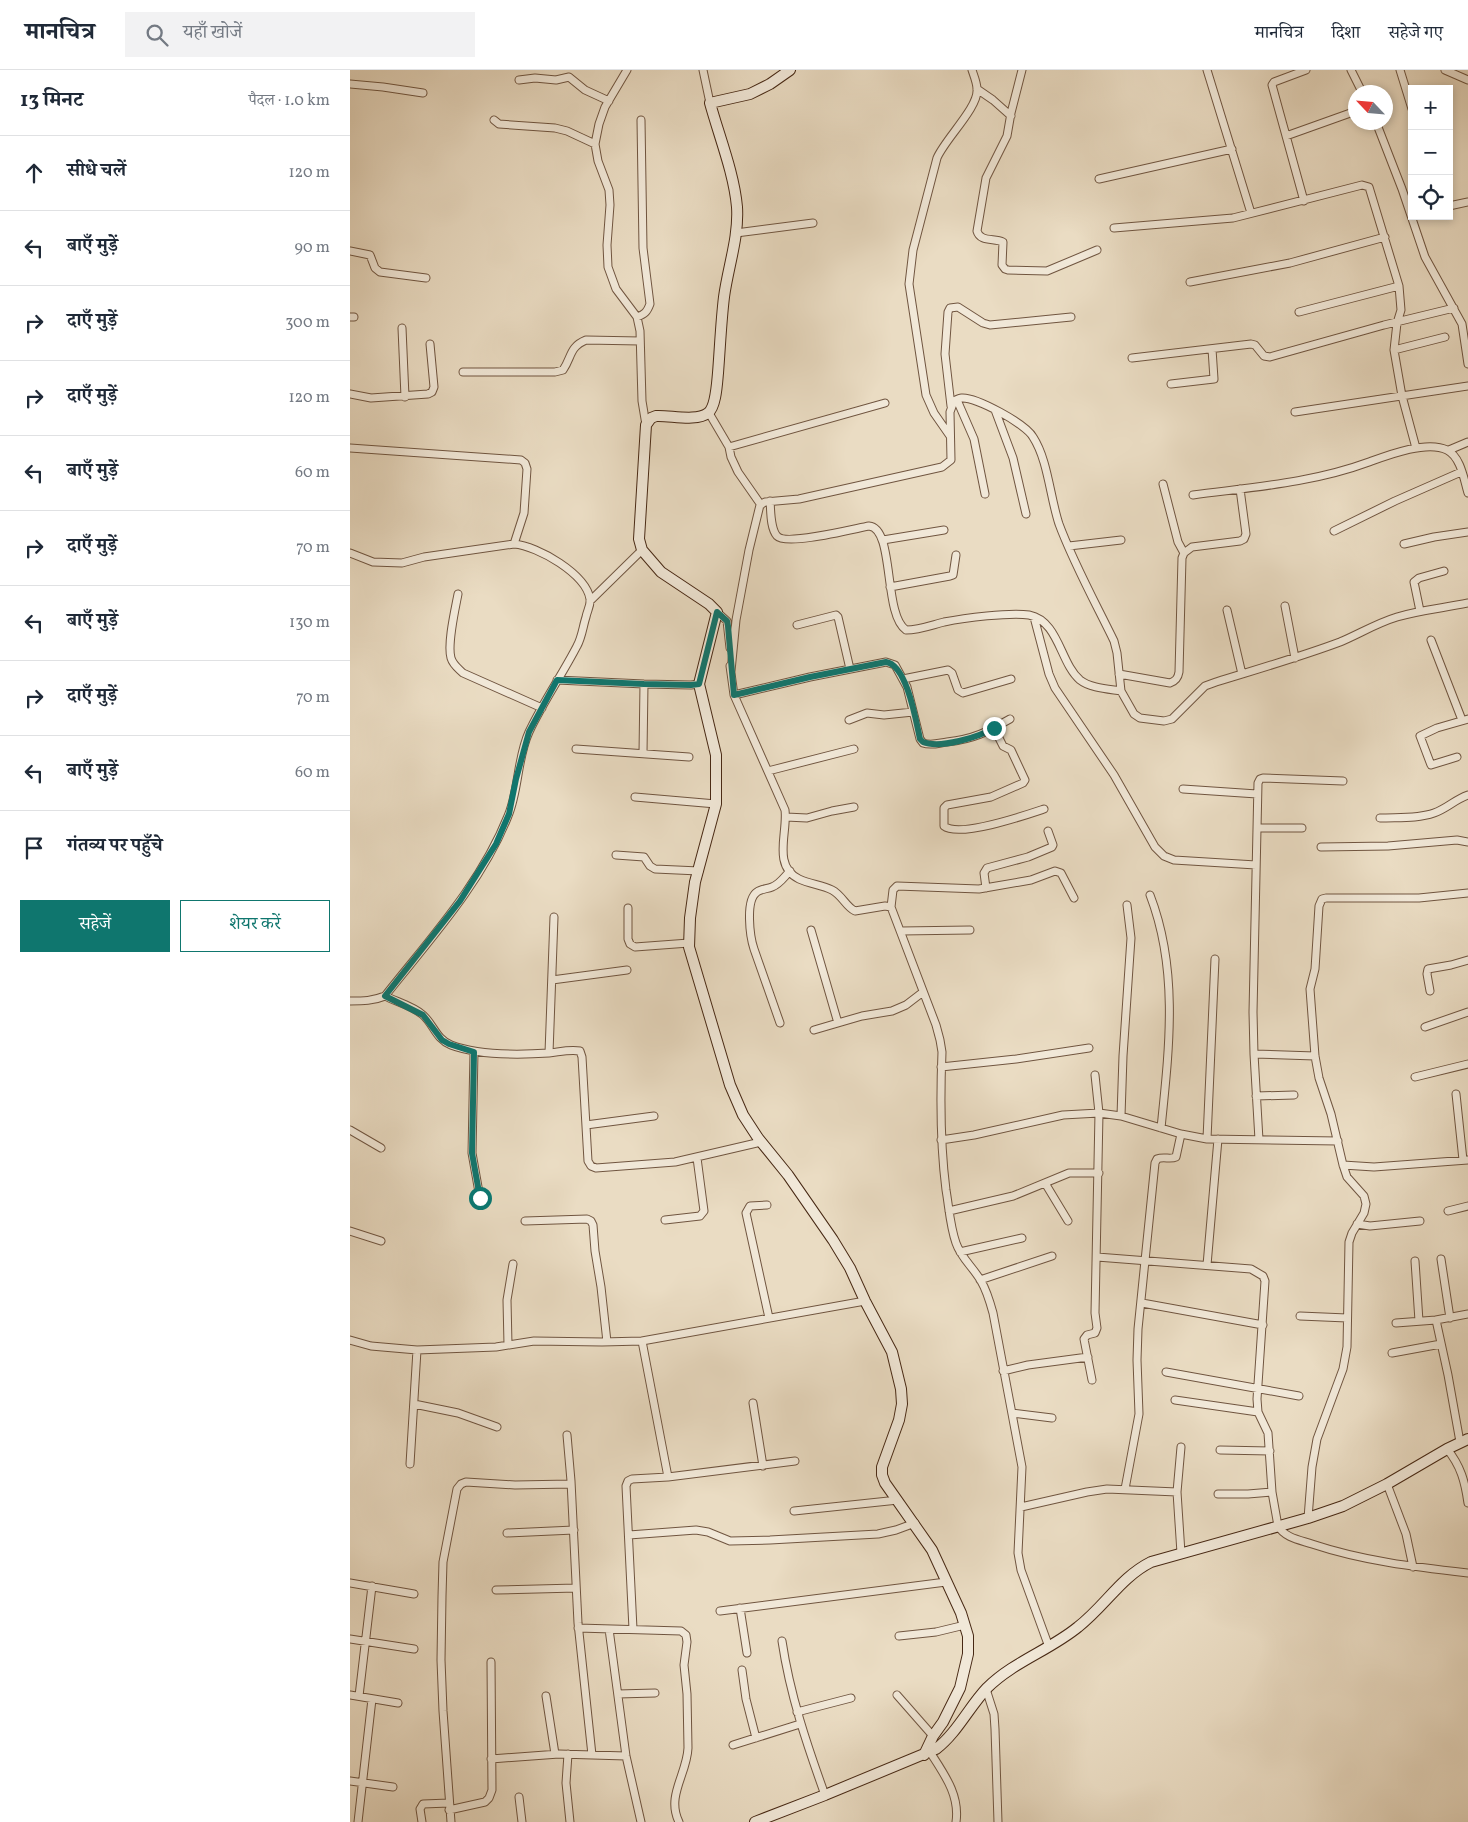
<!DOCTYPE html>
<html lang="hi">
<meta charset="utf-8">
<style>
:root{--surface:#fff;--page:#f2f2f3;--text:#1f2937;--muted:#747a83;--line:#e0e1e3;--accent:#0f766e}
body{margin:0;font-family:Vollkorn,"Noto Serif Devanagari",serif;background:var(--page);color:var(--text)}
.controls{position:absolute;right:15px;top:15px;display:grid;overflow:hidden;border-radius:0px;box-shadow:0 2px 8px #0003}
.controls button{width:45px;height:45px;display:grid;place-items:center;padding:0;border:0;border-bottom:1px solid var(--line);background:var(--surface);color:var(--text);font:25px sans-serif}
.compass{position:absolute;left:998px;top:15px;width:45px;height:45px;border-radius:50%;background:var(--surface);box-shadow:0 2px 8px #0003;rotate:296deg}
.stop{position:absolute;width:15px;height:15px;margin:-11px;border:4px solid #0f766e;border-radius:50%;background:#fff}
.stop.end{background:#0f766e;border-color:#fff;box-shadow:0 1px 5px #0008}
.list{margin:0;padding:0;list-style:none}
h2{display:flex;justify-content:space-between;align-items:center;height:65px;margin:0;padding:0 20px;font-size:21px}
h2 small{font-size:16px;font-weight:400;color:var(--muted)}
.list li{display:grid;grid-template-columns:32px 1fr auto;gap:15px;align-items:center;box-sizing:border-box;height:75px;padding:0 20px;border-top:1px solid var(--line)}
.list b{display:block;font-size:19px;white-space:nowrap}
.list em{font-size:16px;font-style:normal;color:var(--muted)}
.actions{display:flex;gap:10px;padding:15px 20px}
.actions a{flex:1;padding:11px 0;border:1px solid var(--accent);border-radius:0px;text-align:center;font-size:18px;color:var(--accent)}
.actions .main{background:var(--accent);color:#fff}
.icon{flex:none;width:28px;height:28px;fill:none;stroke:currentColor;stroke-width:2;stroke-linecap:round;stroke-linejoin:round}
.map{position:relative;flex:none;width:1118px;height:1752px;overflow:hidden}
header{display:flex;align-items:center;gap:30px;box-sizing:border-box;height:70px;padding:0 25px;background:var(--surface);border-bottom:1px solid var(--line)}
header strong{font-size:24px}
nav{display:flex;gap:28px;margin-inline-start:auto;font-size:18px}
.search{width:350px;height:45px;background:var(--page);display:flex;align-items:center;gap:12px;box-sizing:border-box;padding:0 18px;border-radius:0px;color:var(--muted);font-size:19px}
main{display:flex}
aside{flex:1;background:var(--surface)}
.map>svg:first-child{display:block}
.lines{fill:none;stroke-linecap:round;stroke-linejoin:round}
.street-casing{stroke:#705540;stroke-width:9}
.secondary-casing{stroke:#472814;stroke-width:12}
.street{stroke:#f1e8d8;stroke-width:7}
.secondary{stroke:#f1e8d8;stroke-width:10}
.route{stroke:#0f766e;stroke-width:6}
</style>
<header>
<strong>मानचित्र</strong>
<div class="search"><svg class="icon" aria-label="search" viewBox="0 0 24 24"><circle cx="10" cy="10" r="6"/><path d="M15 15l6 6"/></svg>यहाँ खोजें</div>
<nav><a>मानचित्र</a><a>दिशा</a><a>सहेजे गए</a></nav>
</header>
<main>
<aside>
<h2>13 मिनट<small>पैदल · 1.0 km</small></h2>
<ul class="list">
<li><svg class="icon" aria-label="ahead" viewBox="0 0 24 24"><path d="M12 20V5M6 11l6-6 6 6"/></svg><div><b>सीधे चलें</b></div><em>120 m</em></li>
<li><svg class="icon" aria-label="left" viewBox="0 0 24 24"><path d="M17 20v-9H6M10 6l-5 5 5 5"/></svg><div><b>बाएँ मुड़ें</b></div><em>90 m</em></li>
<li><svg class="icon" aria-label="right" viewBox="0 0 24 24"><path d="M7 20v-9h11M14 6l5 5-5 5"/></svg><div><b>दाएँ मुड़ें</b></div><em>300 m</em></li>
<li><svg class="icon" aria-label="right" viewBox="0 0 24 24"><path d="M7 20v-9h11M14 6l5 5-5 5"/></svg><div><b>दाएँ मुड़ें</b></div><em>120 m</em></li>
<li><svg class="icon" aria-label="left" viewBox="0 0 24 24"><path d="M17 20v-9H6M10 6l-5 5 5 5"/></svg><div><b>बाएँ मुड़ें</b></div><em>60 m</em></li>
<li><svg class="icon" aria-label="right" viewBox="0 0 24 24"><path d="M7 20v-9h11M14 6l5 5-5 5"/></svg><div><b>दाएँ मुड़ें</b></div><em>70 m</em></li>
<li><svg class="icon" aria-label="left" viewBox="0 0 24 24"><path d="M17 20v-9H6M10 6l-5 5 5 5"/></svg><div><b>बाएँ मुड़ें</b></div><em>130 m</em></li>
<li><svg class="icon" aria-label="right" viewBox="0 0 24 24"><path d="M7 20v-9h11M14 6l5 5-5 5"/></svg><div><b>दाएँ मुड़ें</b></div><em>70 m</em></li>
<li><svg class="icon" aria-label="left" viewBox="0 0 24 24"><path d="M17 20v-9H6M10 6l-5 5 5 5"/></svg><div><b>बाएँ मुड़ें</b></div><em>60 m</em></li>
<li><svg class="icon" aria-label="arrive" viewBox="0 0 24 24"><path d="M6 21V4h12l-3 4 3 4H6"/></svg><div><b>गंतव्य पर पहुँचे</b></div></li>
</ul>
<div class="actions"><a class="main">सहेजें</a><a>शेयर करें</a></div>
</aside>
<div class="map">
<svg width="1118" height="1752" viewBox="0 0 1118 1752">
<rect width="100%" height="100%" fill="#eadcc3"/>
<filter id="stains"><feTurbulence type="fractalNoise" baseFrequency=".004" numOctaves="4"/><feColorMatrix values="0 0 0 0 .2 0 0 0 0 .09 0 0 0 0 .02 0 0 0 .5 -.17"/></filter>
<radialGradient id="worn" r=".72"><stop offset=".6" stop-color="#630" stop-opacity="0"/><stop offset="1" stop-color="#630" stop-opacity=".3"/></radialGradient>
<g class="lines">
<g class="street-casing">
<path id="street" d="M277,0L255,37L249,54L245,74L248,91L259,120L260,135L257,175L258,197L266,219L287,247L290,261L292,331L296,355
M353,0L360,33
M672,0L661,43L657,66L636,108L627,161C630,172 644,168 653,172L652,195L655,199L658,200L697,201L747,180
M857,0L901,143
M1001,0L1012,22
M1050,0L1062,39
M1095,0L1118,10
M169,10L185,8L206,10L219,7L235,20L259,31
M0,14L33,17L73,23
M627,19L643,30L661,46
M144,50L149,54L205,58L217,61L245,74
M1026,52L1052,119L1075,187L1112,254L1118,294
M936,66L1006,41
M749,109L882,79
M954,131L922,15L924,12L956,0
M1099,136L1118,132
M764,158L883,148L1012,115L1019,117L1049,216L1051,240L1047,253L1044,280L1052,326L1066,378
M386,163L463,153
M0,181L20,185L25,198L30,202L76,208
M840,212L940,193L1035,167
M949,242L1049,216
M0,247H4
M287,247C295,244 297,242 300,234L293,178L291,50
M52,258L55,327
M1044,280L1095,267
M782,288L901,274L905,275L914,286L920,287L1034,255L1104,238
M113,302H205L213,300C222,287 219,277 236,270L290,271
M821,314L864,309L862,279
M0,324L21,328L78,324L82,322L84,317L80,274
M607,330L624,369L635,424
M601,336L595,284L598,242L600,238L608,237L633,253L640,255L721,247
M645,340L663,388L676,444
M945,342L1118,316
M359,343L379,377L381,387L388,402L411,435
M600,366L584,343L576,325L559,214L563,180L587,88C595,69 629,37 627,19C627,13 624,6 622,0
M379,377L535,333
M0,378L171,390L175,393L177,399L174,443L164,474
M1099,380L1118,372
M813,414L828,472L834,483
M843,425C903,417 962,413 1019,392C1038,385 1077,370 1097,380C1111,387 1114,410 1118,423
M420,431C421,441 420,458 427,466C436,476 503,459 519,456C545,458 533,545 556,560C569,560 582,555 594,552C614,548 660,542 679,545C709,551 710,593 730,610C740,618 758,619 771,621
M984,461L1045,431L1111,402
M533,470L594,460
M1054,474L1084,467L1118,462
M719,476L771,470
M0,483L23,492L52,493L74,487L164,474C188,476 236,504 240,529C241,535 237,541 236,547C233,556 232,567 227,576C212,605 193,632 179,662C167,688 169,720 158,746C131,814 80,869 35,926C23,931 13,931 0,931
M540,517L600,506L603,505L606,485
M108,524C105,540 97,574 101,588C103,595 108,598 113,603L192,638
M240,531L292,480
M935,536L945,588
M877,540L892,604
M1070,541L1064,512L1069,508L1094,501
M367,542L377,551L380,578
M684,547L699,604L705,618L764,705L805,777L814,786L824,790L906,795
M447,555L486,545L488,547L500,599
M1081,570L1112,650
M380,596L384,625L435,740C438,762 422,796 449,809C460,814 472,815 482,820C492,825 496,837 505,841L535,836L541,837L586,955L590,970L592,982C590,1030 590,1073 596,1120C599,1137 600,1156 606,1173C611,1188 623,1197 631,1211C637,1221 640,1232 643,1243L672,1397L668,1483L671,1500L699,1577
M381,601L386,550L399,480L410,435L415,432L449,429L592,397L601,390L600,342L604,331C606,330 609,328 611,328C625,326 676,354 683,367C698,390 700,427 709,454C723,492 746,534 764,571L767,583L771,621L784,644L790,648L814,651L822,649L855,616L866,612C908,599 950,587 990,572C1009,564 1027,553 1047,547C1070,540 1094,538 1118,533
M769,604L820,613C826,611 828,608 829,602L832,488L834,483L842,477L890,471L894,469L896,464L890,419
M553,609L598,600L602,603L608,620L613,623L661,609
M207,610L294,614L341,615L349,614
M384,625L460,607L536,592L545,595L557,617L570,669L573,673C581,676 589,673 597,672C624,669 637,662 660,649
M499,650L517,643L534,645L563,642
M644,658L653,676L661,680L675,710L673,713L641,727L597,735L594,738V756C609,768 676,745 694,739
M226,679L339,687
M293,683L294,614
M1107,687L1081,695L1070,666L1087,658L1118,649
M418,701L504,679
M833,719L907,724
M285,727L366,734
M436,747L457,748L482,741L504,737
M1030,748C1047,747 1067,749 1084,743C1098,738 1104,730 1118,725
M907,758H952
M971,777L1038,776L1107,770L1118,772
M266,785L294,787L300,796L305,799L349,801
M636,818L634,803L637,798L678,787L702,777L703,775L698,761
M800,825C829,900 819,980 811,1058
M541,837L543,820L547,816L629,819L681,810L705,801L711,803L724,828
M278,838V869L280,874L285,877L339,873
M461,860L488,953
M551,861L620,860
M202,910L277,900
M1080,921L1077,904L1078,899L1101,895L1118,890
M35,926C47,932 63,936 73,945C84,955 86,969 101,975C130,986 169,985 199,983C209,982 220,979 230,981L232,987L238,1091L241,1096L246,1098L325,1092L411,1072
M430,953L404,879C400,867 395,830 407,822C411,819 417,819 422,817C430,814 434,807 440,801
M1075,957L1118,942
M464,960L512,946L542,941L556,935L573,922
M124,982L122,1083L130,1128
M199,983L204,847
M904,984L965,986
M591,997L666,989L739,978
M1065,1007L1118,994
M1106,1024L1113,1090
M906,1026L944,1025
M771,1046L773,986L781,868L777,835
M236,1055L304,1046
M0,1060L31,1078
M857,1069L865,889
M591,1070L624,1065L713,1045L749,1043L771,1046L831,1064L857,1069L988,1071
M909,1070L904,984L903,942L908,713L910,709L913,708L993,711
M993,1095L1024,1097L1118,1090
M695,1113L718,1151
M417,1135L400,1136L396,1143L419,1248
M599,1141L663,1126L719,1103H749
M1098,1141L1118,1136
M315,1150L350,1146L354,1141L347,1088
M175,1151L237,1149L241,1151L243,1155L245,1181L251,1217L257,1272
M1007,1154L1020,1156L1070,1151
M0,1161L31,1171
M610,1182L672,1168
M747,1187L901,1199L913,1206L915,1211L907,1329L908,1342L918,1363L922,1422L928,1456C935,1468 950,1470 962,1474C1013,1491 1065,1497 1118,1503
M1091,1189L1100,1248
M1065,1191L1069,1251
M857,1195L868,1069
M630,1210L702,1186
M792,1233L913,1255
M950,1246L997,1248
M1086,1250L1098,1305L1110,1372
M1046,1253L1086,1250L1118,1244
M0,1270L21,1276L67,1280L146,1277L184,1271L252,1272L292,1271L515,1231
M292,1271L318,1407
M158,1275L157,1230L163,1194
M1042,1283L1091,1274
M653,1301L678,1295L738,1287
M816,1302L949,1326
M742,1310L734,1269L737,1265L745,1263L747,1258L745,1243L749,1043L745,1005
M825,1330L908,1342
M403,1333L413,1396
M64,1334L108,1343L147,1357
M662,1343L702,1348
M217,1365L221,1411L228,1553L242,1685
M1097,1379C1111,1396 1115,1412 1118,1433
M870,1380L920,1381
M60,1394L67,1280
M1037,1414L1056,1464L1063,1497
M775,1419L789,1344L787,1290L788,1259L805,1093L807,1089C814,1086 820,1090 826,1087L831,1064
M868,1424H898L922,1422
M671,1437L737,1422L757,1419L827,1422
M444,1441L548,1430
M958,1448L962,1397L967,1369L993,1299L997,1277L999,1172L1002,1163L1014,1143L1016,1134L1014,1126L997,1107L993,1095L981,1044L969,1008L965,986L960,919L965,899L969,836L972,829L976,828H1069L1118,823
M157,1463L224,1460
M279,1465L346,1460L358,1462L380,1471L420,1470L528,1464L546,1460L565,1453
M831,1483L827,1422L831,1377
M0,1513L64,1524
M146,1520L226,1518
M390,1538L397,1583
M370,1541L596,1512
M228,1558L331,1561L336,1565L337,1572L334,1595L337,1624L338,1678C337,1704 316,1726 329,1752
M259,1559L276,1686L291,1752
M283,1559L276,1416L278,1411L282,1409L318,1407L445,1391
M549,1566L586,1562L615,1555
M0,1569L64,1579
M432,1571C440,1625 457,1675 475,1725
M392,1600L396,1629L406,1668
M636,1619L644,1644L645,1659L648,1752
M268,1624L305,1623
M0,1625L48,1633
M547,1625L583,1666
M9,1626L22,1516
M196,1626L205,1684
M447,1642L501,1628
M383,1675L450,1654
M580,1682C594,1704 610,1725 606,1752
M218,1684L216,1713L220,1752
M141,1689L209,1684L276,1686
M0,1711L43,1717
M169,1727L172,1752
M99,1740L135,1732L139,1728L142,1720L141,1592
M8,1752L22,1629
M72,1752L70,1739L73,1734L99,1733
M101,1752L93,1641L91,1590L92,1526L93,1492L107,1419L111,1414L116,1412L165,1415L221,1414"/>
</g>
<g class="secondary-casing">
<path id="secondary" d="M440,0L420,14L400,24L360,33C369,66 384,103 387,137C389,167 378,197 374,227C371,252 370,278 368,303C367,313 366,337 358,343C346,352 320,345 306,346L301,348L296,355L289,469L292,480L311,502L359,534L367,542L349,614L366,685V734L345,812L340,848L339,877L380,1015L393,1045L408,1068L438,1105L483,1170L500,1198L515,1231L542,1282L551,1319L552,1334L549,1350L532,1397V1405L535,1413L582,1480L611,1543L618,1566V1584L610,1618L593,1652L583,1666L574,1685
M405,1752L475,1725L586,1679C607,1663 619,1637 637,1618C663,1592 700,1580 728,1557C755,1536 771,1507 801,1492L958,1448L993,1436L1037,1414L1097,1379L1118,1369"/>
</g>
<use href="#street" class="street"/>
<use href="#secondary" class="secondary"/>
</g>
<g class="lines">
<path class="route" d="M130,1128L122,1083L124,982L99,974L92,970L73,945L35,926L110,831L146,774L159,744L166,709L179,662L207,610L294,614L341,615L349,614L367,542L377,551L378,556L384,625L460,607L536,592C557,595 566,651 570,669L573,672C590,679 629,667 644,658"/>
</g>
<rect width="100%" height="100%" filter="url(#stains)"/>
<rect width="100%" height="100%" fill="url(#worn)"/>
</svg>
<div class="controls">
<button>+</button>
<button>−</button>
<button><svg class="icon" aria-label="locate" viewBox="0 0 24 24"><circle cx="12" cy="12" r="6"/><path d="M12 2v4M12 18v4M2 12h4M18 12h4"/></svg></button>
</div>
<svg class="compass" viewBox="-18 -18 36 36"><path d="M0-13l5 13h-10z" fill="#e53935"/><path d="M0 13l5-13h-10z" fill="#747a83"/></svg>
<div class="stop" style="left:130px;top:1128px"></div>
<div class="stop end" style="left:644px;top:658px"></div>
</div>
</main>
